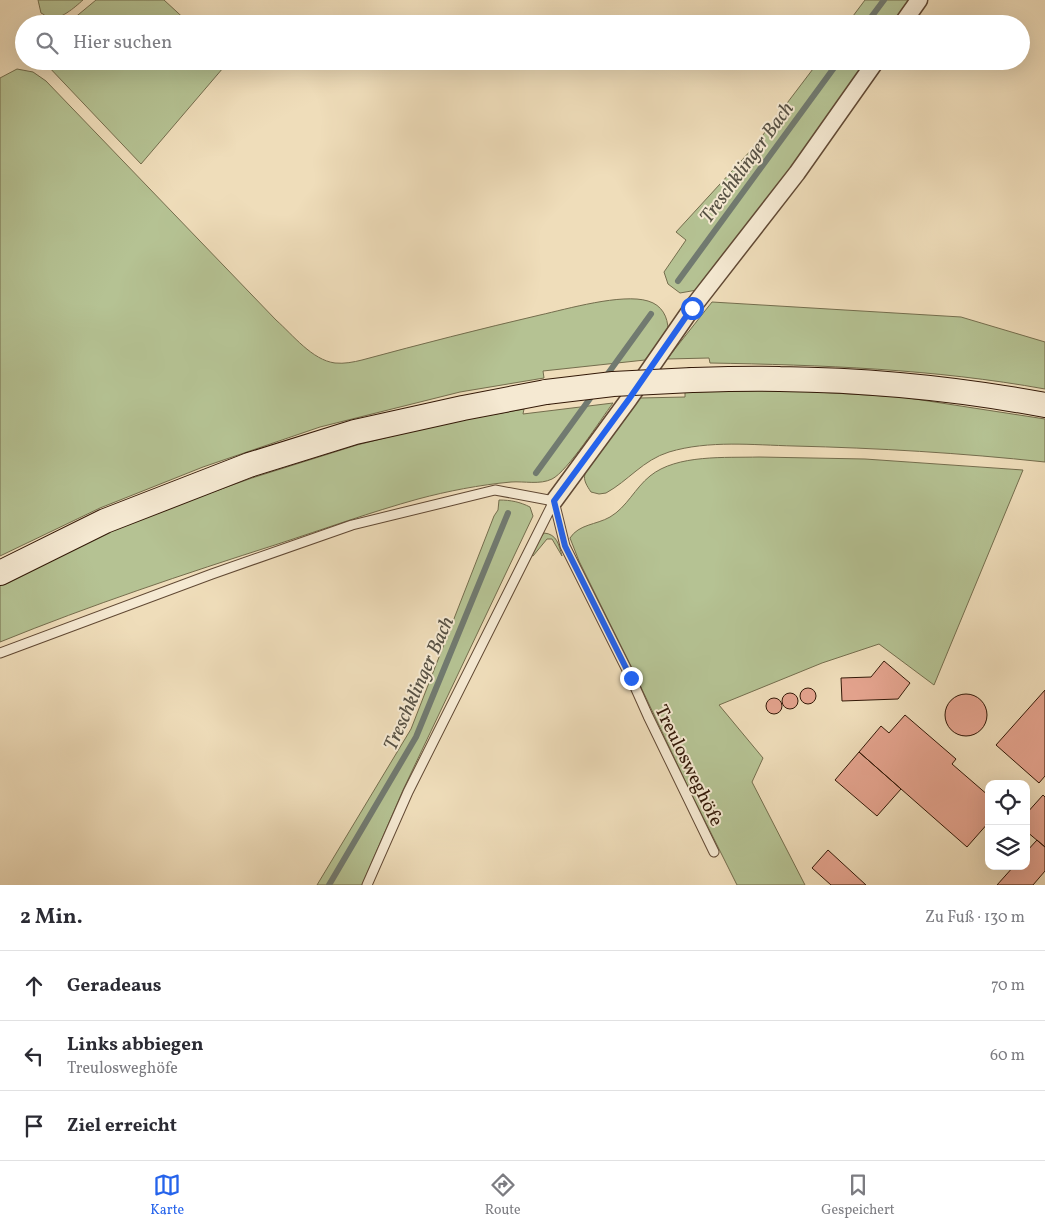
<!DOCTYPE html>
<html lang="de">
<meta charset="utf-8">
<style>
:root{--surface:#fff;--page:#f7f7f7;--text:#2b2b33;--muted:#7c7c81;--line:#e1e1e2;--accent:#2563eb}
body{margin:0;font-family:Vollkorn,serif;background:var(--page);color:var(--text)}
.controls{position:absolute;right:15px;bottom:15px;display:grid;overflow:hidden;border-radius:10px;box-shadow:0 5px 20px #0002}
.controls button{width:45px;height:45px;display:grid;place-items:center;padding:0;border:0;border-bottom:1px solid var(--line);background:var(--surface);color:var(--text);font:25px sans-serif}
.stop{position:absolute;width:15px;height:15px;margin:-11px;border:4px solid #2563eb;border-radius:50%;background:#fff}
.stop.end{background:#2563eb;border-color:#fff;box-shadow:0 1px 5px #0008}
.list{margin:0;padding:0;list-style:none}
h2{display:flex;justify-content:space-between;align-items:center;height:65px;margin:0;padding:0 20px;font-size:21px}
h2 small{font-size:16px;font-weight:400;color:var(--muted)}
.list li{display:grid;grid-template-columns:32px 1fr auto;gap:15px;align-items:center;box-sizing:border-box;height:70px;padding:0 20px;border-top:1px solid var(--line)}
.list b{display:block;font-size:19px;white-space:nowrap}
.list p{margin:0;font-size:16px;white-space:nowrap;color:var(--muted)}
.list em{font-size:16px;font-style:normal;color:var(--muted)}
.icon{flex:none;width:28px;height:28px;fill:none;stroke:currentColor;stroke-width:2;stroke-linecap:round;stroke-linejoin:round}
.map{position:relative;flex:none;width:1045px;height:885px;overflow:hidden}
.search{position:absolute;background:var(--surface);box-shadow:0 5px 20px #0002;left:15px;right:15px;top:15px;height:55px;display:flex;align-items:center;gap:12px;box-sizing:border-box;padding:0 18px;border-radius:28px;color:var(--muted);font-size:19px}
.sheet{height:275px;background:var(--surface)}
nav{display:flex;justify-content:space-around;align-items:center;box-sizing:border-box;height:70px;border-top:1px solid var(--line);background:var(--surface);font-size:14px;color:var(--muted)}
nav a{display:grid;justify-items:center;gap:2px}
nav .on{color:var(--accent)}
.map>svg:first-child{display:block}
.green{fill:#b5c293;stroke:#746d4d}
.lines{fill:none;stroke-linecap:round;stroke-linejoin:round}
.stream{stroke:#717a70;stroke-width:6}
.building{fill:#e5a48f;stroke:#321807}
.lane-casing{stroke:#614934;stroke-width:11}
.street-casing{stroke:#614934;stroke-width:19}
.secondary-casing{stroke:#321807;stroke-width:26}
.lane{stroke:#f5e9d2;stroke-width:9}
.street{stroke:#f5e9d2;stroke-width:16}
.secondary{stroke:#f5e9d2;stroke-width:24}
.secondary-bridge-casing{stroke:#321807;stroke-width:26;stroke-linecap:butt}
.secondary-bridge{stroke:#f5e9d2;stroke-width:24}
.route{stroke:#2563eb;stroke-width:6}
.labels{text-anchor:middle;stroke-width:4;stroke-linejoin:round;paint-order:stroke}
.street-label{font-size:19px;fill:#321807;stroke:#f5e9d2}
.water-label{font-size:20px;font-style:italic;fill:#575144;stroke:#f5e9d2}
</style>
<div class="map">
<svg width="1045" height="885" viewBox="0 0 1045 885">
<rect width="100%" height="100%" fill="#efddba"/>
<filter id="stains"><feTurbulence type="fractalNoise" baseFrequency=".004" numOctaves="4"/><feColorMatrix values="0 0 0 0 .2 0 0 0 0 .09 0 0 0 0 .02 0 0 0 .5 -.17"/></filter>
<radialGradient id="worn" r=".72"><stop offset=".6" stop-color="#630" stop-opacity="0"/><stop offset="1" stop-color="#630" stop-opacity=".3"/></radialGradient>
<path class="green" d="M38,0H83C75,7 60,21 48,18C46,17 44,14 41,13Z
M96,0H164L190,24H67Z
M865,0H910L894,24H847Z
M45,61H229L141,164L46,64Z
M819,61H868L752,221L697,290L680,293L668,284L664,272L686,240L676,232L753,148Z
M17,69L33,72L46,81L276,320C293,335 312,360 335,363C344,364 354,362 362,360C421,344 480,329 540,315C567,309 622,293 648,301C662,305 668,317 668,330L645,360L543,371L544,378L460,392L320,427L203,467L100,508L0,556V78Z
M712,302L961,317L1045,342V389C935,369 821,365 710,363L709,358L667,359Z
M781,390L902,397L1045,419V462C961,453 878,448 794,446C753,445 709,440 669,452C643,460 628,481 606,493L599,494L591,492C587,486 583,480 585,474C589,457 628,414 640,398L685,397V392Z
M613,403C601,419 567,472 552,479C540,485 524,481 511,482C479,485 448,491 418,499C371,512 324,529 278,544C184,574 91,605 0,642V585L108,532L162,510L252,478L357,445L440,424L524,409L523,414Z
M759,457L865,459L1023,470L934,685L879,644L822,663L719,705L763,758L752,782L805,885H737L690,791L631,666L579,561L570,538C579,524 596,525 610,517C627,507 635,488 650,476C677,454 726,458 759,457Z
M499,500C511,500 520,502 530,507L533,516L403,790L362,885H317L411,729L494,516L498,510Z
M544,533C557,534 559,545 562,556L552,539H547L533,556L529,554Z"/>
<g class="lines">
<path class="stream" d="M866,24L884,0
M678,281L839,61
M604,379L651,314
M536,473L594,393
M329,885L416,737L508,513"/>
</g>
<path class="building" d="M884,661L910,683L898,699L842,701L841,678L871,677Z
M800 696a8 8 0 1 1 16 0a8 8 0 1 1-16 0Z
M1045,690V776L1039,783L996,745Z
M782 701a8 8 0 1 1 16 0a8 8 0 1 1-16 0Z
M945 715a21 21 0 1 1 42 0a21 21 0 1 1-42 0Z
M766 706a8 8 0 1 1 16 0a8 8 0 1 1-16 0Z
M905,715L956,759L952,764L989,796V822L967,847L859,752L881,726L889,733Z
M859,752L901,789L877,816L835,780Z
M1043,795L1045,797V847L1026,831V814Z
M1037,840L1045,847V871L1033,885H997L1014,866H1026V852Z
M828,850L866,885H831L812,868Z"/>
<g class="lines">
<g class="lane-casing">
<path id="lane" d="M554,501L565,546L631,678L648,716L714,852
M0,653L212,574L352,525L495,490L554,501
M367,885L408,792L554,501"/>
</g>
<g class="street-casing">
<path id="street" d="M902,24L919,0
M554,501L629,399L692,308L797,173L876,61"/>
</g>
<g class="secondary-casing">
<path id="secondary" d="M692,380C722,379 751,378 780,379C868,380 959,389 1045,405
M0,573L105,521L249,465L355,432L463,408L546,392"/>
</g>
<use href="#lane" class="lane"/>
<use href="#street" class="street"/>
<use href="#secondary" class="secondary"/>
<g class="secondary-bridge-casing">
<path id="secondary-bridge" d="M546,392L613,384L692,380"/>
</g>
<use href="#secondary-bridge" class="secondary-bridge"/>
</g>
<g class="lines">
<path class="route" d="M631,678L565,546L554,501L629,399L692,308"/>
</g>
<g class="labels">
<g class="street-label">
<text transform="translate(690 765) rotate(64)" y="7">Treulosweghöfe</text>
</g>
<g class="water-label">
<text transform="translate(746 162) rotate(-54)" y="7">Treschklinger Bach</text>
<text transform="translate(418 683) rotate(-66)" y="7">Treschklinger Bach</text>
</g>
</g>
<rect width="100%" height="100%" filter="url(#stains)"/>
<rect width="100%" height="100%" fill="url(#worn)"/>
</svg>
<div class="controls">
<button><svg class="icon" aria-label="locate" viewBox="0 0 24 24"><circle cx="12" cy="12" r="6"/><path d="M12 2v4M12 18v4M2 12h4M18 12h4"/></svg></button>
<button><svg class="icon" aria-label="layers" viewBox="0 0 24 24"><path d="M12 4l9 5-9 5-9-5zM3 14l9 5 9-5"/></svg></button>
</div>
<div class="stop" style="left:692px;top:308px"></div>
<div class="stop end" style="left:631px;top:678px"></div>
<div class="search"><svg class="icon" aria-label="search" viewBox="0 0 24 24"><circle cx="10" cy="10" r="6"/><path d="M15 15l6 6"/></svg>Hier suchen</div>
</div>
<section class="sheet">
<h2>2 Min.<small>Zu Fuß · 130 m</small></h2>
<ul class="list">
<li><svg class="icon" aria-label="ahead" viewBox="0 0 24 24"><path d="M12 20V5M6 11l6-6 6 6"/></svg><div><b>Geradeaus</b></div><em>70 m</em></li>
<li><svg class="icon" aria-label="left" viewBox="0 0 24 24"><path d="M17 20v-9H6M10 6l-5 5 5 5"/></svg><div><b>Links abbiegen</b><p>Treulosweghöfe</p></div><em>60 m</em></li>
<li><svg class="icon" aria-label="arrive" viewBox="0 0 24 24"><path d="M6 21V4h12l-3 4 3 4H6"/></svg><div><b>Ziel erreicht</b></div></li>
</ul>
</section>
<nav>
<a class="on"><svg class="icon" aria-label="map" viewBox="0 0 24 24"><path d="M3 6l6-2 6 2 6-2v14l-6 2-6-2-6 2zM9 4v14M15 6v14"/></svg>Karte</a>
<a><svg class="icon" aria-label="directions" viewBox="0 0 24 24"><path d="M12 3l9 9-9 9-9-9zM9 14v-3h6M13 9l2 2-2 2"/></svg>Route</a>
<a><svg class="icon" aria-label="saved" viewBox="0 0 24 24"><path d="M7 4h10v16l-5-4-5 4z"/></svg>Gespeichert</a>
</nav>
